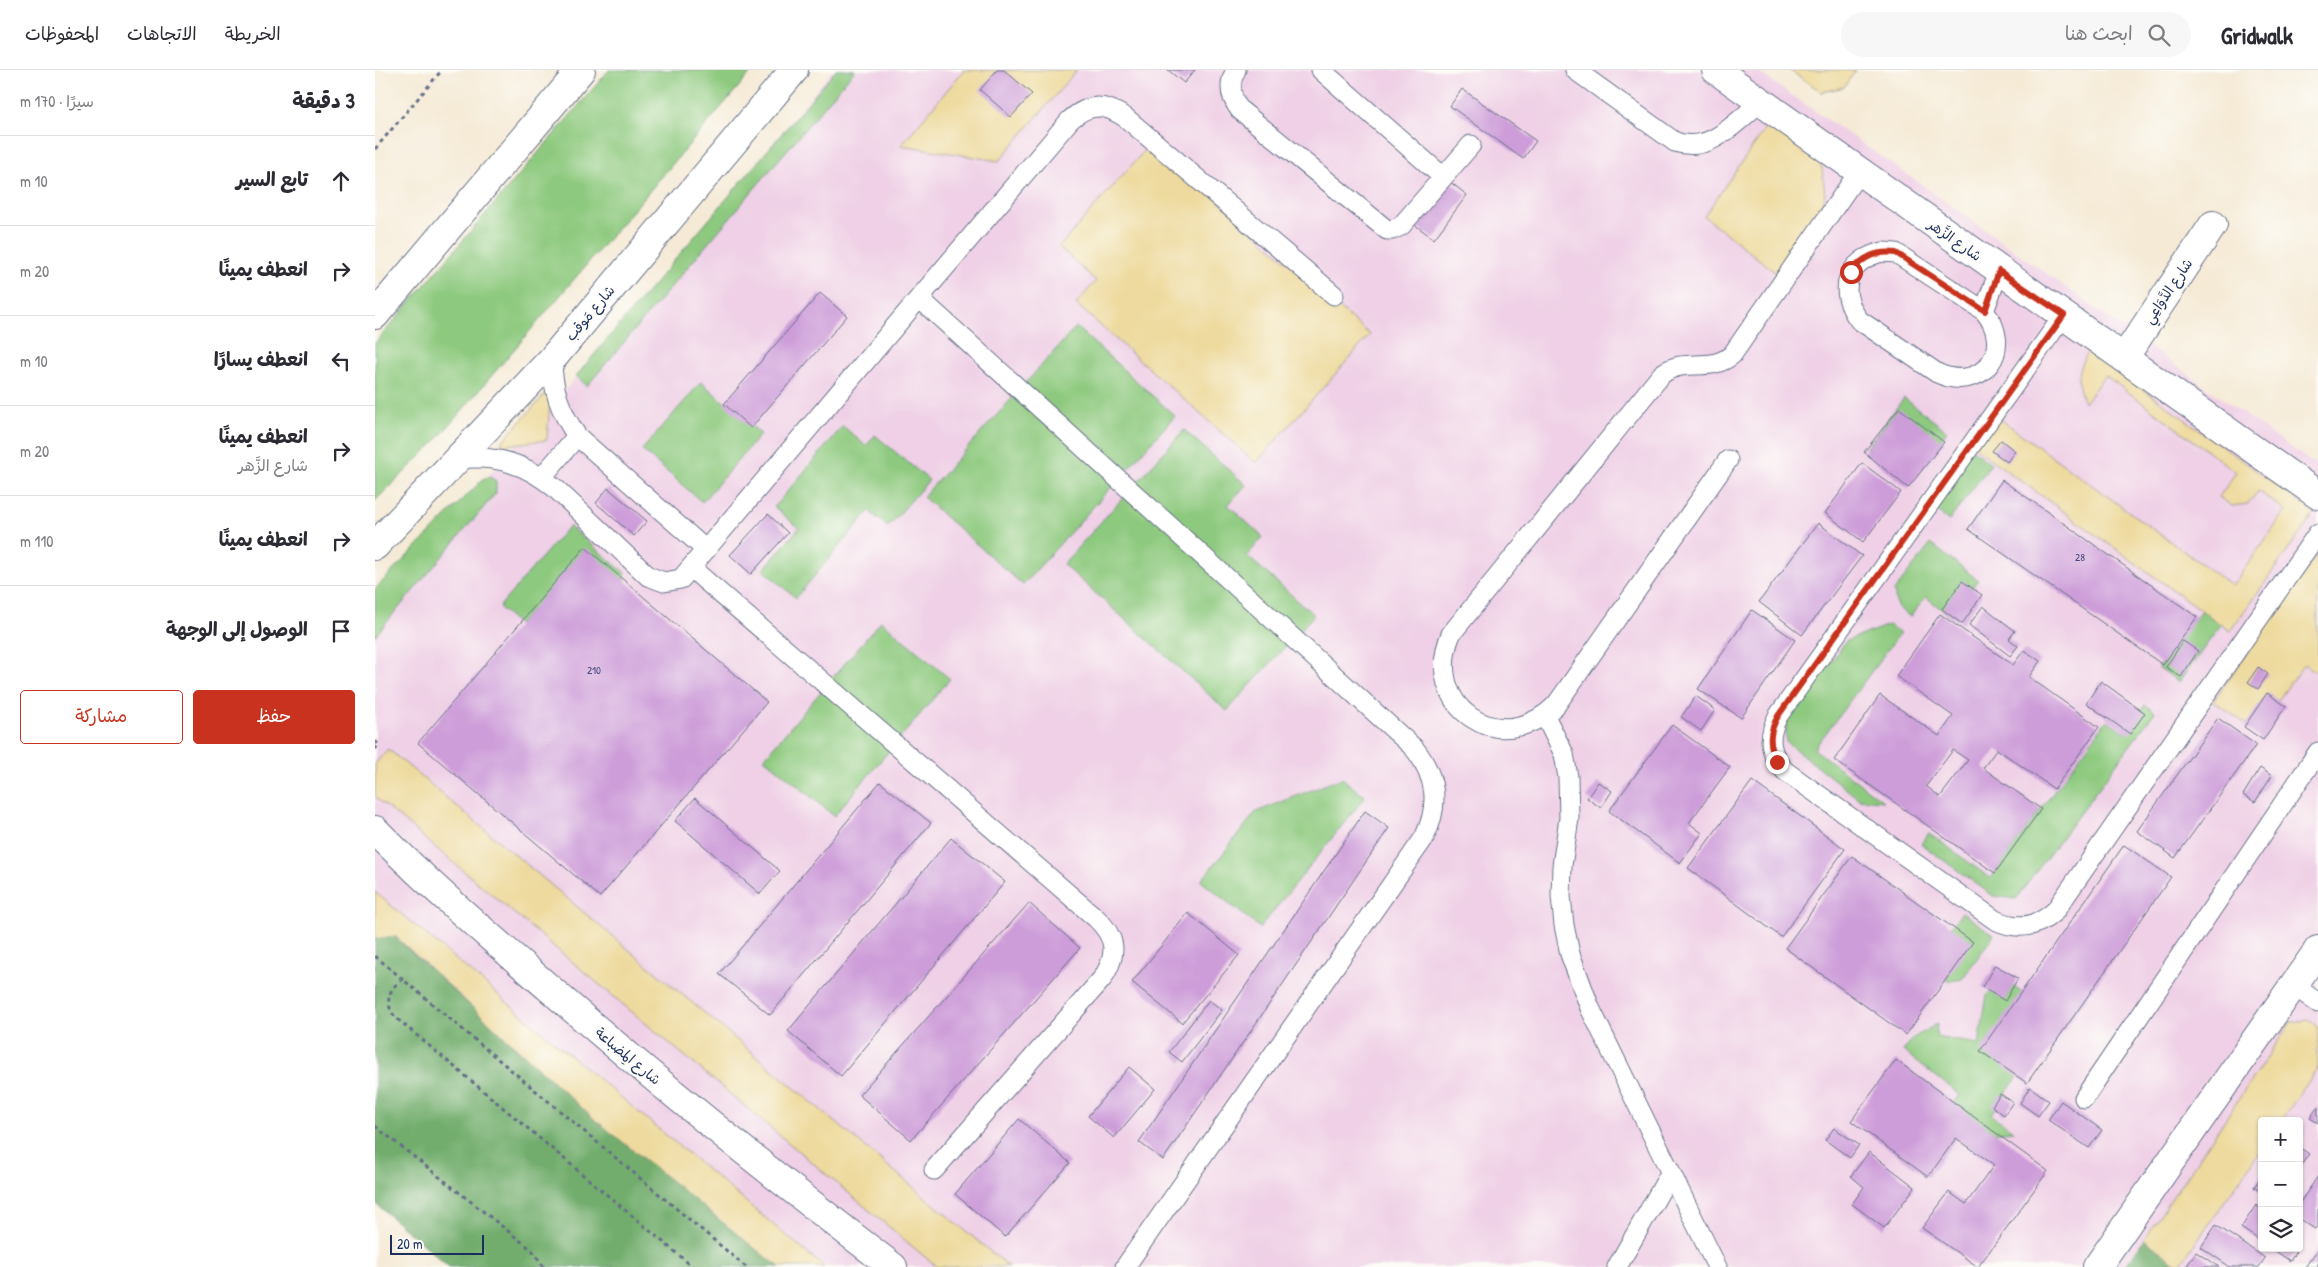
<!DOCTYPE html>
<html lang="ar">
<meta charset="utf-8">
<style>
:root{--surface:#fff;--page:#f7f7f7;--text:#2b2b33;--muted:#7c7c81;--line:#e1e1e2;--accent:#c8321e}
body{margin:0;font-family:"Patrick Hand","Playpen Sans Arabic",sans-serif;background:var(--page);color:var(--text);direction:rtl}
.controls{position:absolute;right:15px;bottom:15px;display:grid;overflow:hidden;border-radius:5px;box-shadow:0 1px 4px #0004}
.controls button{width:45px;height:45px;display:grid;place-items:center;padding:0;border:0;border-bottom:1px solid var(--line);background:var(--surface);color:var(--text);font:25px sans-serif}
.scale{position:absolute;left:15px;bottom:12px;width:94px;box-sizing:border-box;padding-left:5px;border:2px solid #1b2f5e;border-top:0;font-size:14px;line-height:18px;white-space:nowrap;color:#1b2f5e;-webkit-text-stroke:4px #fdfcf7;paint-order:stroke}
.stop{position:absolute;width:15px;height:15px;margin:-11px;border:4px solid #c8321e;border-radius:50%;background:#fff}
.stop.end{background:#c8321e;border-color:#fff;box-shadow:0 1px 5px #0008}
.list{margin:0;padding:0;list-style:none}
h2{display:flex;justify-content:space-between;align-items:center;height:65px;margin:0;padding:0 20px;font-size:21px}
h2 small{font-size:16px;font-weight:400;color:var(--muted)}
.list li{display:grid;grid-template-columns:32px 1fr auto;gap:15px;align-items:center;box-sizing:border-box;height:90px;padding:0 20px;border-top:1px solid var(--line)}
.list b{display:block;font-size:19px;white-space:nowrap}
.list p{margin:0;font-size:16px;white-space:nowrap;color:var(--muted)}
.list em{font-size:16px;font-style:normal;color:var(--muted)}
.actions{display:flex;gap:10px;padding:15px 20px}
.actions a{flex:1;padding:11px 0;border:1px solid var(--accent);border-radius:5px;text-align:center;font-size:18px;color:var(--accent)}
.actions .main{background:var(--accent);color:#fff}
.icon{flex:none;width:28px;height:28px;fill:none;stroke:currentColor;stroke-width:2;stroke-linecap:round;stroke-linejoin:round}
.map{position:relative;flex:none;width:1943px;height:1197px;overflow:hidden;direction:ltr}
header{display:flex;align-items:center;gap:30px;box-sizing:border-box;height:70px;padding:0 25px;background:var(--surface);border-bottom:1px solid var(--line)}
header strong{font-size:24px}
nav{display:flex;gap:28px;margin-inline-start:auto;font-size:18px}
.search{width:350px;height:45px;background:var(--page);display:flex;align-items:center;gap:12px;box-sizing:border-box;padding:0 18px;border-radius:28px;color:var(--muted);font-size:19px}
main{display:flex}
aside{flex:1;background:var(--surface)}
.map>svg:first-child{display:block}
.built{fill:#efd0e6;fill-rule:evenodd}
.green{fill:#8dc97e;stroke:#547c6e}
.forest{fill:#72ad6d;stroke:#466e66}
.sand{fill:#eeda9e;stroke:#84847e}
.building{fill:#cd9dd9;fill-rule:evenodd}
.lines{fill:none;stroke-linecap:round;stroke-linejoin:round}
.service-casing{stroke:#677088;stroke-width:21}
.minor-casing{stroke:#677088;stroke-width:30}
.secondary-casing{stroke:#677088;stroke-width:30}
.path{stroke:#677088;stroke-width:3;stroke-dasharray:4 4;stroke-linecap:butt}
.service{stroke:#fff;stroke-width:19}
.minor{stroke:#fff;stroke-width:28}
.secondary{stroke:#fff;stroke-width:28}
.route{stroke:#c8321e;stroke-width:6}
.labels{text-anchor:middle;stroke-width:4;stroke-linejoin:round;paint-order:stroke}
.number-label{font-size:11px;fill:#484a7d}
.street-label{font-size:14px;fill:#1b2f5e;stroke:#fdfcf7}
</style>
<header>
<strong>Gridwalk</strong>
<div class="search"><svg class="icon" aria-label="search" viewBox="0 0 24 24"><circle cx="10" cy="10" r="6"/><path d="M15 15l6 6"/></svg>ابحث هنا</div>
<nav><a>الخريطة</a><a>الاتجاهات</a><a>المحفوظات</a></nav>
</header>
<main>
<div class="map">
<svg width="1943" height="1197" viewBox="0 0 1943 1197">
<rect width="100%" height="100%" fill="#fdfcf7"/>
<filter id="ink" filterUnits="userSpaceOnUse"><feTurbulence type="fractalNoise" baseFrequency=".02" numOctaves="2"/><feDisplacementMap in="SourceGraphic" scale="10" xChannelSelector="R" yChannelSelector="G"/><feConvolveMatrix kernelMatrix="1 2 1 2 8 2 1 2 1" color-interpolation-filters="sRGB"/></filter>
<filter id="wash" filterUnits="userSpaceOnUse"><feTurbulence type="fractalNoise" baseFrequency=".0096" numOctaves="4" result="noise"/><feDisplacementMap in="SourceGraphic" scale="20" xChannelSelector="R" yChannelSelector="G"/><feGaussianBlur stdDeviation="1.12" result="paint"/><feColorMatrix in="noise" values="0 0 0 0 0 0 0 0 0 0 0 0 0 0 0 0 0 1.4 0 .05"/><feComposite in="paint" operator="in"/></filter>
<g filter="url(#wash)">
<rect width="100%" height="100%" fill="#f5ead6"/>
<path class="built" d="M458,0H1380L1540,110L1943,397V1197H291L0,951V524L91,430L251,252ZM1887,1051H1924V1178H1887Z"/>
<path class="green" d="M234,0H378L60,372L0,431V273Z
M461,0H480L212,316L201,306Z
M701,257L800,346L648,515L548,427Z
M326,312L386,364L327,432L267,380Z
M1529,328L1572,361L1535,411L1491,378Z
M468,356L491,376L500,365L554,410L513,457L494,441L421,528L388,500L424,458L399,437Z
M809,360L871,415L853,435L888,467L872,486L939,545L852,641L688,494Z
M1596,379L1616,394L1574,451L1554,436Z
M115,407L121,411V423L0,566V519L109,408Z
M194,456L250,503V519L144,555L124,537Z
M1556,474L1603,510L1575,546L1551,527L1535,547L1522,537L1519,521Z
M1826,540L1846,555L1804,612L1783,597Z
M506,551L575,609L459,746L389,688Z
M1514,555L1525,563L1439,679L1508,731L1484,729L1411,672V650L1471,571Z
M1770,635L1780,642L1641,829L1618,826L1546,774L1554,763L1615,808L1732,650L1750,662Z
M967,708L990,727L885,858L826,811L881,742Z
M1587,842L1619,865L1587,909L1575,911L1550,893Z
M1716,905L1616,1044L1639,1061L1599,1064L1566,1050L1585,1025L1528,981L1538,968L1562,954L1561,967L1604,974L1612,925L1632,912L1663,934Z"/>
<path class="forest" d="M19,866L218,1048L405,1197H74L0,1133V869Z
M1769,1169L1804,1196L1803,1197H1750Z"/>
<path class="sand" d="M589,0H702L624,91L526,75Z
M1414,0H1481L1469,17L1447,22Z
M1400,45L1438,73L1447,98L1450,125L1444,151L1405,206L1329,146Z
M777,72L995,265L881,393L701,234L721,211L684,177Z
M1714,280L1940,443L1855,561L1596,375L1618,344L1857,516L1911,441L1883,421L1873,434L1857,436L1844,427L1861,402L1730,305L1709,333C1701,312 1700,300 1714,280Z
M176,318L172,370L123,376Z
M1943,483V603L1929,594L1881,661L1838,631Z
M13,679L634,1197H562L0,727V694Z
M0,822L449,1197H405L387,1184L218,1048L20,866L0,869Z
M1934,950L1943,956V998L1906,1051H1887V1078L1804,1196L1769,1169L1916,952Z"/>
<g id="blocks">
<path class="building" d="M622,0H629L657,24L636,47L605,20Z
M793,0H820L809,13Z
M1087,19L1161,71L1148,89L1075,36Z
M1070,108L1092,125L1059,169L1036,152Z
M445,223L472,246L376,358L349,334Z
M1524,338L1569,372L1533,418L1489,382Z
M1626,370L1640,381L1632,392L1617,381Z
M1487,393L1526,422L1488,472L1450,443Z
M1627,410L1822,547L1788,595L1593,459Z
M233,418L272,451L259,466L221,433Z
M393,444L413,463L376,504L355,485Z
M1443,453L1487,486L1427,565L1384,532Z
M210,477L392,632L225,827L43,673Z
M1587,511L1607,525L1587,554L1567,539Z
M1608,536L1640,561L1634,569L1643,576L1635,586L1594,555Z
M1377,540L1420,570L1366,648L1323,619Z
M1565,544L1638,595L1649,580L1665,591L1654,607L1724,657L1679,719L1622,679L1608,698L1666,739L1620,803L1459,690L1505,625L1564,666L1578,646L1521,606ZM1578,680L1593,690L1565,727L1551,716Z
M1808,571L1823,581L1806,607L1791,597Z
M1883,597L1893,604L1883,619L1873,612Z
M1726,611L1770,643L1755,664L1711,633Z
M1892,623L1911,636L1888,670L1869,657Z
M1321,626L1340,640L1326,661L1306,647Z
M1843,648L1881,675L1800,788L1762,761Z
M1297,655L1355,697L1314,753L1327,763L1305,793L1234,741Z
M1885,698L1897,706L1880,732L1868,725Z
M1377,711L1470,779L1406,867L1313,798Z
M505,712L556,753L395,945L344,904Z
M1223,712L1237,721L1226,738L1212,728Z
M320,728L405,801L385,824L300,751Z
M990,741L1014,758L788,1090L764,1072Z
M576,768L630,812L466,1006L413,961Z
M1749,775L1796,807L1652,1013L1605,981Z
M1477,786L1598,872L1531,965L1410,878Z
M654,833L705,878L536,1070L484,1025Z
M813,843L864,885L807,953L757,912Z
M1620,895L1643,908L1630,931L1607,917Z
M834,930L847,940L807,992L794,982Z
M1521,990L1673,1101L1603,1197L1547,1158L1574,1122L1591,1134L1619,1095L1581,1068L1553,1107L1476,1051Z
M754,997L780,1019L739,1068L713,1046Z
M1655,1017L1674,1031L1663,1046L1645,1033Z
M1625,1024L1638,1032L1629,1045L1617,1036Z
M1686,1031L1727,1060L1714,1078L1673,1050Z
M1943,1036V1053L1935,1048Z
M644,1049L695,1093L630,1167L580,1124Z
M1459,1058L1484,1075L1475,1088L1450,1070Z
M1924,1077L1934,1084L1924,1098Z
M1494,1082L1540,1117L1509,1158L1477,1134L1489,1117L1476,1106Z
M1887,1106V1123L1879,1117Z
M1943,1106V1154L1940,1159L1924,1149V1134Z
M1881,1135L1887,1140V1172L1866,1158Z
M1841,1155L1890,1188L1884,1197H1855L1826,1177Z
M1896,1178H1923L1915,1191Z
M1943,1179V1197H1930Z
M1821,1182L1844,1197H1811Z"/>
</g>
</g>
<g filter="url(#ink)">
<use href="#blocks" fill-opacity="0" stroke="#677088" stroke-width="1"/>
<g class="lines">
<g class="service-casing">
<path id="service" d="M861,0C853,14 855,27 865,40L1012,160H1017L1026,156L1096,75
M946,0L1068,107
M1200,0L1300,72C1336,84 1360,52 1386,32
M1508,182L1521,183L1609,241C1641,279 1607,324 1562,303L1484,250C1462,221 1471,190 1508,182Z
M544,228L1039,678C1062,707 1065,735 1049,768L750,1197
M1609,241L1624,201
M1689,245L1403,646C1392,667 1394,683 1410,701L1620,850C1642,860 1662,858 1680,841L1943,463
M177,289C177,319 185,341 202,366L331,480
M83,389C121,385 150,393 180,418L273,506L289,512L306,509L695,50C715,32 730,34 751,48L959,225
M1353,390L1181,635C1125,690 1046,637 1076,564L1287,304C1311,286 1333,304 1357,285L1484,102
M167,407L202,366
M316,498L721,848C742,868 743,885 727,909L559,1100
M1170,646L1189,684L1193,707L1194,748L1187,796L1186,826L1189,855L1195,884L1215,938L1342,1197
M1918,915L1943,933
M1709,1028L1943,682
M1242,1197L1296,1102"/>
</g>
<g class="minor-casing">
<path id="minor" d="M1341,0L1943,425
M1749,288L1838,155
M0,760C55,816 115,867 174,918C285,1015 400,1107 518,1197
M1722,1197L1943,880"/>
</g>
<g class="secondary-casing">
<path id="secondary" d="M0,245L206,0
M0,476L177,289L419,0"/>
</g>
<path class="path" d="M0,79L67,0
M0,671L4,675L0,679
M0,886L371,1197
M28,909C13,919 9,932 20,947L318,1197
M0,1056L157,1180L169,1197"/>
<use href="#service" class="service"/>
<use href="#minor" class="minor"/>
<use href="#secondary" class="secondary"/>
</g>
</g>
<g class="lines" filter="url(#ink)">
<path class="route" d="M1402,692C1393,674 1394,662 1403,646L1689,245L1624,201L1610,241L1521,183C1501,181 1489,186 1476,202"/>
</g>
<g class="labels">
<g class="number-label">
<text x="1705" y="491">28</text>
<text x="219" y="604">210</text>
</g>
<g class="street-label">
<text transform="translate(1580 170) rotate(35)" y="5">شارع الزَّهر</text>
<text transform="translate(1793 221) rotate(-56)" y="5">شارع الدَّوَاعِي</text>
<text transform="translate(215 243) rotate(-50)" y="5">شارع مَوقب</text>
<text transform="translate(253 986) rotate(40)" y="5">شارع المِضباعة</text>
</g>
</g>
</svg>
<div class="controls">
<button>+</button>
<button>−</button>
<button><svg class="icon" aria-label="layers" viewBox="0 0 24 24"><path d="M12 4l9 5-9 5-9-5zM3 14l9 5 9-5"/></svg></button>
</div>
<div class="scale">20 m</div>
<div class="stop" style="left:1476px;top:202px"></div>
<div class="stop end" style="left:1402px;top:692px"></div>
</div>
<aside>
<h2>3 دقيقة<small>سيرًا · 170 m</small></h2>
<ul class="list">
<li><svg class="icon" aria-label="ahead" viewBox="0 0 24 24"><path d="M12 20V5M6 11l6-6 6 6"/></svg><div><b>تابع السير</b></div><em>10 m</em></li>
<li><svg class="icon" aria-label="right" viewBox="0 0 24 24"><path d="M7 20v-9h11M14 6l5 5-5 5"/></svg><div><b>انعطف يمينًا</b></div><em>20 m</em></li>
<li><svg class="icon" aria-label="left" viewBox="0 0 24 24"><path d="M17 20v-9H6M10 6l-5 5 5 5"/></svg><div><b>انعطف يسارًا</b></div><em>10 m</em></li>
<li><svg class="icon" aria-label="right" viewBox="0 0 24 24"><path d="M7 20v-9h11M14 6l5 5-5 5"/></svg><div><b>انعطف يمينًا</b><p>شارع الزَّهر</p></div><em>20 m</em></li>
<li><svg class="icon" aria-label="right" viewBox="0 0 24 24"><path d="M7 20v-9h11M14 6l5 5-5 5"/></svg><div><b>انعطف يمينًا</b></div><em>110 m</em></li>
<li><svg class="icon" aria-label="arrive" viewBox="0 0 24 24"><path d="M6 21V4h12l-3 4 3 4H6"/></svg><div><b>الوصول إلى الوجهة</b></div></li>
</ul>
<div class="actions"><a class="main">حفظ</a><a>مشاركة</a></div>
</aside>
</main>
